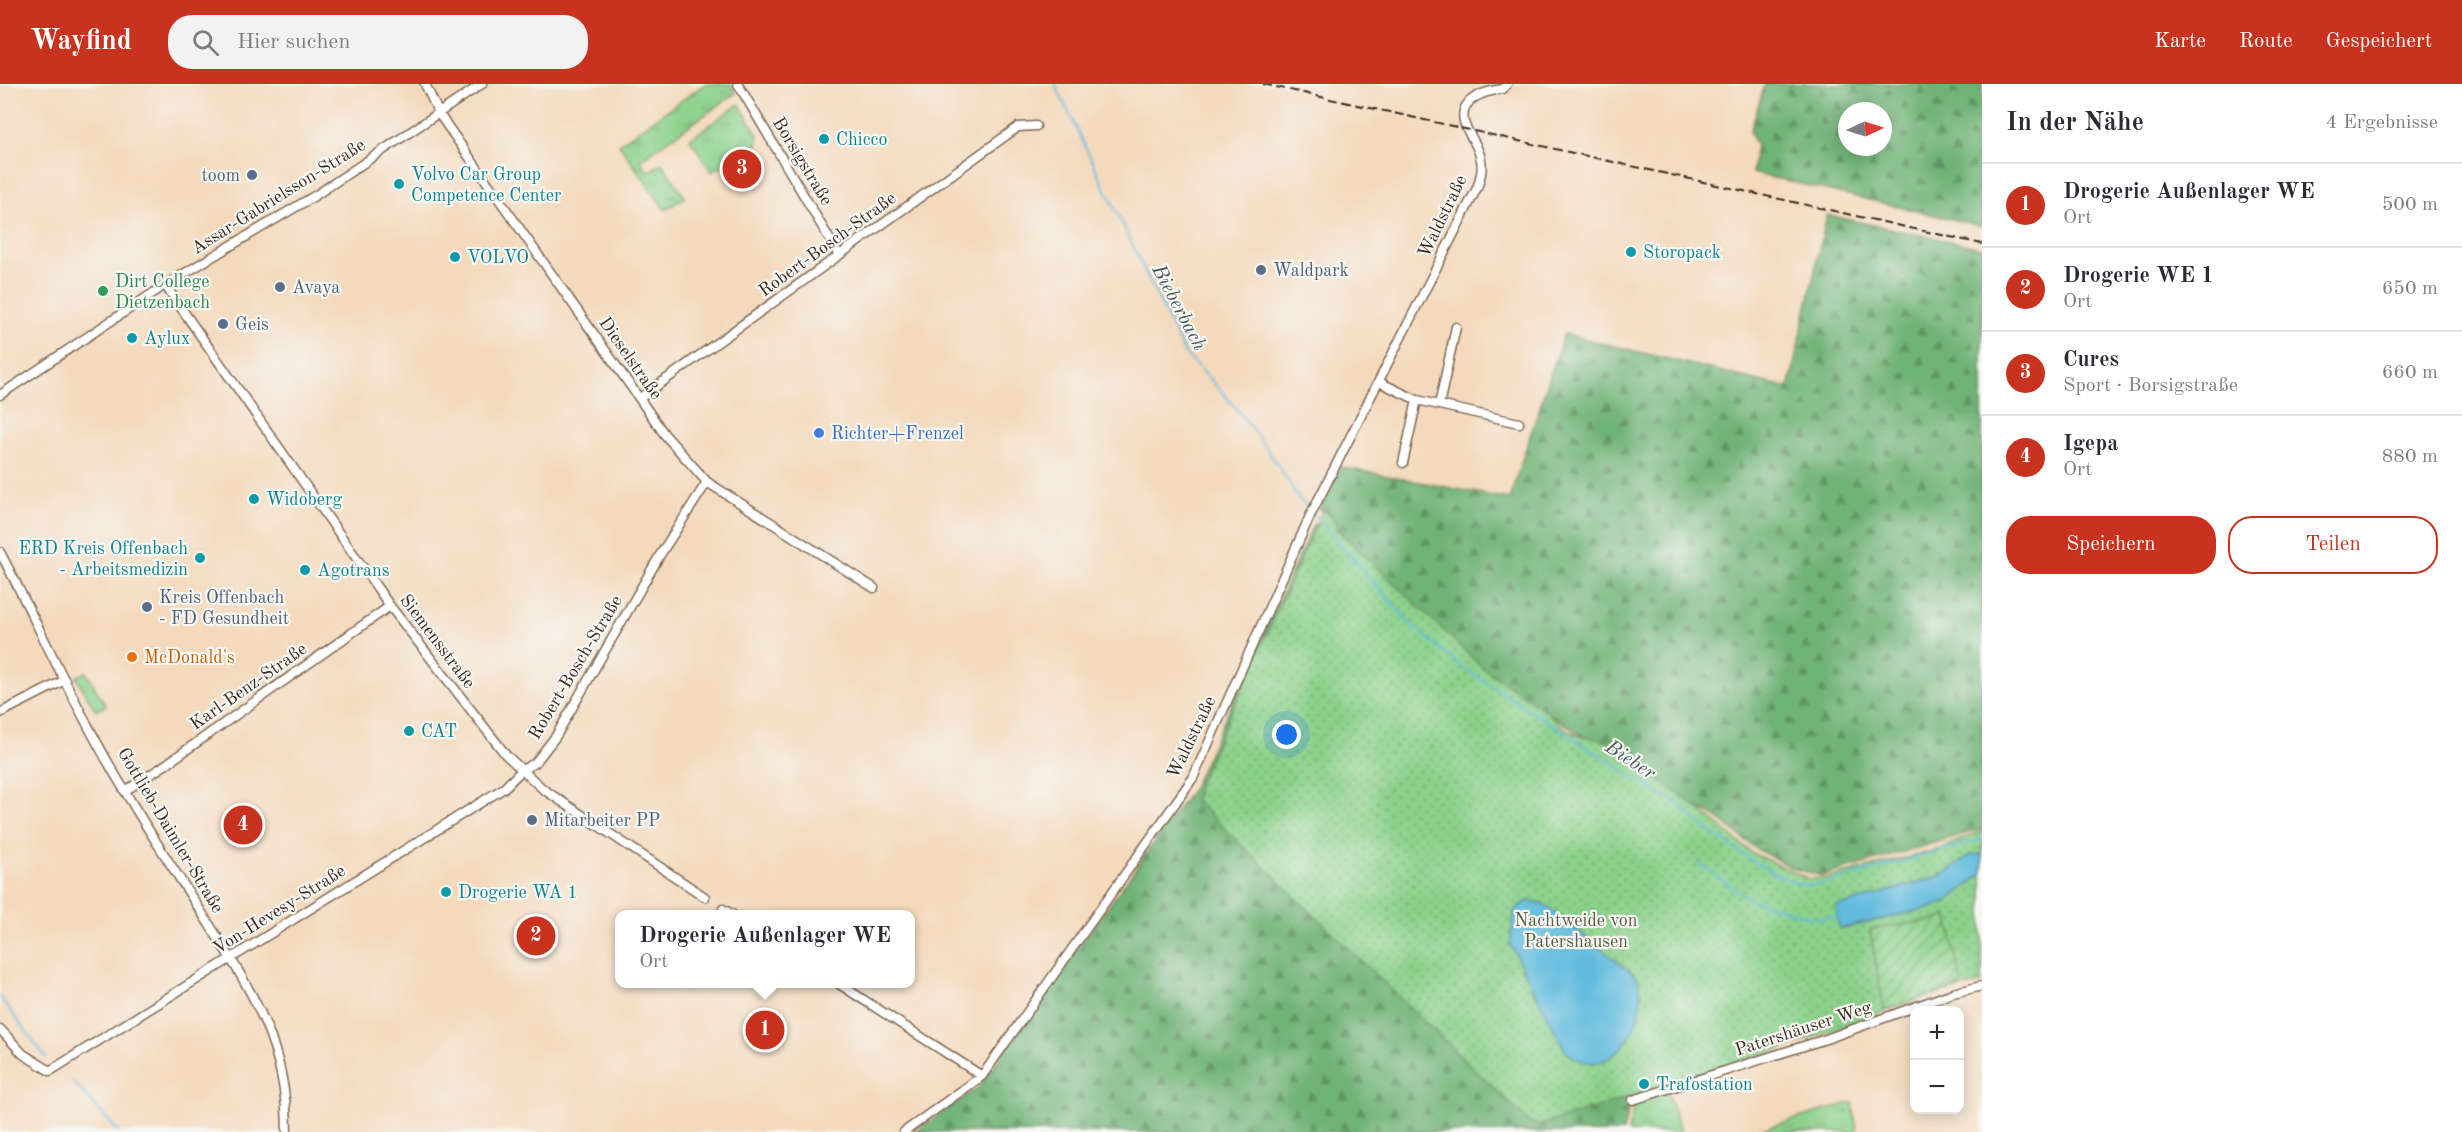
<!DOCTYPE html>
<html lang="de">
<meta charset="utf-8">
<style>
:root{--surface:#fff;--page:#f2f2f3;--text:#2b2b33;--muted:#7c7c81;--line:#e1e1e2;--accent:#c8321e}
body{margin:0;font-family:"Old Standard TT",serif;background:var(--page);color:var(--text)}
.controls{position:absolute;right:18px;bottom:18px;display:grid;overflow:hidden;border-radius:12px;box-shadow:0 3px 15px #0003}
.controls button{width:54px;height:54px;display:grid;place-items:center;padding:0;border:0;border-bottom:2px solid var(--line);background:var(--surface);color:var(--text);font:30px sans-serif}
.compass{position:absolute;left:1838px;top:18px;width:54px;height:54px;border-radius:50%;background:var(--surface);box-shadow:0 3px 15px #0003;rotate:86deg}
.you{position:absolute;left:1287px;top:651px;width:21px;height:21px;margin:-15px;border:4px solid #fff;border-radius:50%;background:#1a73e8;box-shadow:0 0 0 9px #1a73e833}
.badge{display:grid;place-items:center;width:39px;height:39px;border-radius:50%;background:var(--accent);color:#fff;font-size:20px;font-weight:700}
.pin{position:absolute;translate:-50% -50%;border:3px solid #fff;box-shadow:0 2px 6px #0006}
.popup{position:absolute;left:615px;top:826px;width:300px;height:78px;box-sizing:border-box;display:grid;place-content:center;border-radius:12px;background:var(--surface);filter:drop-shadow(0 2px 4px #0005);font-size:20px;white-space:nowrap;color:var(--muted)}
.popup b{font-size:22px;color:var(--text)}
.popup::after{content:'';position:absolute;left:50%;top:100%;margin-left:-12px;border:12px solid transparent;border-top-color:var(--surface)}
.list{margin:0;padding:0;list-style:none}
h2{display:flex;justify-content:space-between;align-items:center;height:78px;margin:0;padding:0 24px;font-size:26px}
h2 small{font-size:20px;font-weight:400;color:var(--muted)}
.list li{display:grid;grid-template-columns:39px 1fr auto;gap:18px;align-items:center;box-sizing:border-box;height:84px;padding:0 24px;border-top:2px solid var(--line)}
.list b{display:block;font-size:22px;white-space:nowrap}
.list p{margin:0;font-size:20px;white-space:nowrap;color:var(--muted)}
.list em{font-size:20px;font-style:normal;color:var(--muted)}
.actions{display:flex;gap:12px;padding:18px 24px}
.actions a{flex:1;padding:14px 0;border:2px solid var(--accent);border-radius:24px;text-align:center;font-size:21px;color:var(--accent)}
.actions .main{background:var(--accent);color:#fff}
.icon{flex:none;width:33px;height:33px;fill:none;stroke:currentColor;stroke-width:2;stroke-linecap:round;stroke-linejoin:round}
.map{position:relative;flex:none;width:1982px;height:1048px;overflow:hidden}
header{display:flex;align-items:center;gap:36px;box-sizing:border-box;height:84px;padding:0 30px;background:var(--accent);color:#fff}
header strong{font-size:28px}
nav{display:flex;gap:33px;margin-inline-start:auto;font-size:21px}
.search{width:420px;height:54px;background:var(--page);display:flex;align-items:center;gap:15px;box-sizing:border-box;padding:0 21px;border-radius:24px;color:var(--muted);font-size:22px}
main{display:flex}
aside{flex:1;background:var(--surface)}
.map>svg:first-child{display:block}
.grass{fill:url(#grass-tufts);stroke:#637e54;stroke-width:1.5}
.forest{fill:url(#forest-firs);stroke:#566e4a;stroke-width:1.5;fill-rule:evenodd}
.park{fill:url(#park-dots);stroke:#637e54;stroke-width:1.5}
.garden{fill:url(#garden-furrows);stroke:#637e54;stroke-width:1.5}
.water{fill:#60bbde;stroke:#4e727e;stroke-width:1.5}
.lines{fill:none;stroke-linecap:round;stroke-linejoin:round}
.stream{stroke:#60bbde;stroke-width:2}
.minor-casing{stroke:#7c6755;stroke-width:11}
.minor{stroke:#fff;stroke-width:8}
.rail{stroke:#3b2a1e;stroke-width:2;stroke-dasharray:9 4.5;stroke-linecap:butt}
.culture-dot{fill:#0f9aa8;stroke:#f6f6f2;stroke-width:2}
.service-dot{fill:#5c6f8a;stroke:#f6f6f2;stroke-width:2}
.leisure-dot{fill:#2e9e5b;stroke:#f6f6f2;stroke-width:2}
.shop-dot{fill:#3f7fe0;stroke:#f6f6f2;stroke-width:2}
.food-dot{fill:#e8710a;stroke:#f6f6f2;stroke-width:2}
.labels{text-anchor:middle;stroke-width:4.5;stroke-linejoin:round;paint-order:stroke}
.culture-label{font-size:18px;fill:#0d838f;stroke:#f6f6f2;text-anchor:start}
.street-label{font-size:18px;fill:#3b2a1e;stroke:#f6f6f2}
.service-label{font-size:18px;fill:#4e5e75;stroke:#f6f6f2;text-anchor:start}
.leisure-label{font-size:18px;fill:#27864d;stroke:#f6f6f2;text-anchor:start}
.shop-label{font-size:18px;fill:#366cbe;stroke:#f6f6f2;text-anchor:start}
.food-label{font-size:18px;fill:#c56008;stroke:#f6f6f2;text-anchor:start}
.park-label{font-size:18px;fill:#535c3f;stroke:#f6f6f2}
.water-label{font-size:20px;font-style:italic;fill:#465658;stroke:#f6f6f2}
</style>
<header>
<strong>Wayfind</strong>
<div class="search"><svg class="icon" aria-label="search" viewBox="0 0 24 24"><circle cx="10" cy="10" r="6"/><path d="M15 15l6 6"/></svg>Hier suchen</div>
<nav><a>Karte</a><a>Route</a><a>Gespeichert</a></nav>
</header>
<main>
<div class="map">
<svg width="1982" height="1048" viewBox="0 0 1982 1048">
<defs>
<pattern id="grass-tufts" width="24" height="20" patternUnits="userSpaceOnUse" patternTransform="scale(1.5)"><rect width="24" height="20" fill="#8bd18b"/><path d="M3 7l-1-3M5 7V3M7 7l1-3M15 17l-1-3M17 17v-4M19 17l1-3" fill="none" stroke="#73aa71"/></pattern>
<pattern id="forest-firs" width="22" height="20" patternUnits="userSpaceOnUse" patternTransform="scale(1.5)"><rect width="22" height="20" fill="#70b377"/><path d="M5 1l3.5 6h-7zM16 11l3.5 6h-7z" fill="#5d9261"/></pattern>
<pattern id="park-dots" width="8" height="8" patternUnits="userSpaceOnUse" patternTransform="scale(1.5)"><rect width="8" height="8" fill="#8bd18b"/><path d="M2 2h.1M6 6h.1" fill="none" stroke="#73aa71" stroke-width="1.8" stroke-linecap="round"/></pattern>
<pattern id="garden-furrows" width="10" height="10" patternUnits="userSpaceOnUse" patternTransform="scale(1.5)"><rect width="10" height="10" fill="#8bd18b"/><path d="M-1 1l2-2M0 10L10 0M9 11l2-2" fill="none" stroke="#73aa71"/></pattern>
</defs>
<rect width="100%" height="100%" fill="#f6f6f2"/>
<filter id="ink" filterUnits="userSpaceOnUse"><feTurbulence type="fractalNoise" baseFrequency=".0167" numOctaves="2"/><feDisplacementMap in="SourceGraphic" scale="12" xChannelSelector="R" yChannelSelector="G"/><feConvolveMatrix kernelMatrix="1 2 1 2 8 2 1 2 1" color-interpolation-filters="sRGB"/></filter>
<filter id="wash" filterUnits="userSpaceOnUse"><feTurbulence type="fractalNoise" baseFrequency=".008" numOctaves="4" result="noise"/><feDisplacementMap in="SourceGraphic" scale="24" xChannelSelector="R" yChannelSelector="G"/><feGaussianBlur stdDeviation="1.35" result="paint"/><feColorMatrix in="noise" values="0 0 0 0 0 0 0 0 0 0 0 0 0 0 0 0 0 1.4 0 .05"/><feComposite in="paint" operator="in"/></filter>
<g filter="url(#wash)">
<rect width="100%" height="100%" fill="#f4d9bb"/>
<path class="grass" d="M705,0H730L736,9L640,76L648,88L662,79L685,113L665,126L619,60Z
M739,20L759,53L757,62L712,88L690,55Z
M86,588L106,622L96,627L76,593Z
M1667,1007L1681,1048H1628L1636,1016Z
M1853,1018L1857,1048H1752Z"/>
<path class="forest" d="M1765,0H1982V142L1752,89L1756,61L1750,48ZM1847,27H1883V63H1847Z
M1827,131L1982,164V745L1822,792L1792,784L1755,764L1715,732L1690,720L1468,578L1418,531L1320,425L1341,383L1509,415L1564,250L1789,304Z
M1314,439L1409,544L1694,741L1623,1048H914L979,1003L1193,704Z"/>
<path class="park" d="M1323,426L1332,433L1337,445L1483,584L1546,627L1565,645L1581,652L1600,655L1613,660L1705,730L1752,769L1809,795L1828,794L1940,765L1982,747V899L1918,915L1793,961L1540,1041L1530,1039L1196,717L1198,701Z"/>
<path class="garden" d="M1947,831L1962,901L1884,926L1870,845L1937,836Z"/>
<path class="water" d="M1982,770V790L1949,816L1934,823L1839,845L1836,823L1943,791L1970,771Z
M1528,817L1543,819L1637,893C1638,899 1641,905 1641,911C1641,950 1607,1001 1566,968L1510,860L1514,829L1519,822Z"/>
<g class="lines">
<path class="stream" d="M1055,0L1185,270C1231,313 1267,361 1299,415L1310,426
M1314,430L1411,541L1465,585L1675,719C1704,743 1773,798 1809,801C1813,802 1819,800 1823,800L1982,755
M1698,779L1749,815L1815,835L1839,832
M0,913L46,974
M72,997L119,1048"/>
</g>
</g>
<g filter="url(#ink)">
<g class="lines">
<g class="minor-casing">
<path id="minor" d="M425,0L439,30L665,351L707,398L874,504
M738,0L839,171
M165,201L390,522L506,671L543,705L705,813
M1379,298L1417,316L1519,339
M0,311L165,201L316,111L482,0
M640,314L1018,43L1036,42
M1439,321L1456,243
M1403,379L1417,316
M0,468C42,548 79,632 126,709C152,753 181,796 209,840C253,909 287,962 287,1048
M0,629L65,596
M125,707L165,681L390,522
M723,825L732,830
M839,900L982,992
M0,945L23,970L50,987L504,704L522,686L535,679L556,652L660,471L707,398
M1633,1016L1826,955L1953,909L1982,902
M904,1048L982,992L1193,694L1310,432L1477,104C1480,95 1483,86 1481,76C1479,62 1470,53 1465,41C1456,15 1485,7 1503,5L1507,0"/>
</g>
<use href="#minor" class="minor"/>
<path class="rail" d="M1263,0L1982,160"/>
</g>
</g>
<g class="culture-dot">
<circle cx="824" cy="55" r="6"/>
<circle cx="399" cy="100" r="6"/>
<circle cx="1631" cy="168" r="6"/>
<circle cx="455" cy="173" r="6"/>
<circle cx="132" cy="254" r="6"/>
<circle cx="254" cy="415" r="6"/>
<circle cx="200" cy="474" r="6"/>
<circle cx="305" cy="486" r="6"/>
<circle cx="409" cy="647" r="6"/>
<circle cx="446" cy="808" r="6"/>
<circle cx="1644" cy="1000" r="6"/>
</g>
<g class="service-dot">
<circle cx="252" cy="91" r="6"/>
<circle cx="1261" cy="186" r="6"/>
<circle cx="280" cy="203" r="6"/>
<circle cx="223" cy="240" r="6"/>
<circle cx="147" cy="523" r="6"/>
<circle cx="532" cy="736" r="6"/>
</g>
<circle class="leisure-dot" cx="103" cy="207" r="6"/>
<circle class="shop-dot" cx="819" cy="349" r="6"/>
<circle class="food-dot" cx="132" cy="573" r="6"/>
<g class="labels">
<g class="culture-label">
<text x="836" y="61">Chicco</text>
<text x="411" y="96">Volvo Car Group<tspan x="411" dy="21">Competence Center</tspan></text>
<text x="1643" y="174">Storopack</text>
<text x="467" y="179">VOLVO</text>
<text x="144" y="260">Aylux</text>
<text x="266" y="421">Widoberg</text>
<text x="188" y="470" text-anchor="end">ERD Kreis Offenbach<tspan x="188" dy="21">- Arbeitsmedizin</tspan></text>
<text x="317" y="492">Agotrans</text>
<text x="421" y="653">CAT</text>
<text x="458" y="814">Drogerie WA 1</text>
<text x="1656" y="1006">Trafostation</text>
</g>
<g class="street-label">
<text transform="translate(803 77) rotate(59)" y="6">Borsigstraße</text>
<text transform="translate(278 112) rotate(-32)" y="6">Assar-Gabrielsson-Straße</text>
<text transform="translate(1442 132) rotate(-64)" y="6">Waldstraße</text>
<text transform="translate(827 160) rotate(-36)" y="6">Robert-Bosch-Straße</text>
<text transform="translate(631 274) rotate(55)" y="6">Dieselstraße</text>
<text transform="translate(438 557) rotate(53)" y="6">Siemensstraße</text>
<text transform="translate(575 583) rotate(-59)" y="6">Robert-Bosch-Straße</text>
<text transform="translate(248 602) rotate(-35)" y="6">Karl-Benz-Straße</text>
<text transform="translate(1191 653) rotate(-64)" y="6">Waldstraße</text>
<text transform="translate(171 746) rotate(59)" y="6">Gottlieb-Daimler-Straße</text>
<text transform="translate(279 825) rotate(-32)" y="6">Von-Hevesy-Straße</text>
<text transform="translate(1803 944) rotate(-18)" y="6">Patershäuser Weg</text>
</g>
<g class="service-label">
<text x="240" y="97" text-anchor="end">toom</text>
<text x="1273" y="192">Waldpark</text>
<text x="292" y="209">Avaya</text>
<text x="235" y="246">Geis</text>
<text x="159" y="519">Kreis Offenbach<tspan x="159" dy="21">- FD Gesundheit</tspan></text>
<text x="544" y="742">Mitarbeiter PP</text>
</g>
<g class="leisure-label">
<text x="115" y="203">Dirt College<tspan x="115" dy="21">Dietzenbach</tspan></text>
</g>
<g class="shop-label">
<text x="831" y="355">Richter+Frenzel</text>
</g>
<g class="food-label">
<text x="144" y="579">McDonald's</text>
</g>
<g class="park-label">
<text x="1576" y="842">Nachtweide von<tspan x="1576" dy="21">Patershausen</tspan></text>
</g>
<g class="water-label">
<text transform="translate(1180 223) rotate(62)" y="7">Bieberbach</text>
<text transform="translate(1631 675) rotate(33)" y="7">Bieber</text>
</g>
</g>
</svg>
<div class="controls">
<button>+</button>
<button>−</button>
</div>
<svg class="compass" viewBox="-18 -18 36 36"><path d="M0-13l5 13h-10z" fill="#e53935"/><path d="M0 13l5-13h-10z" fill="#7c7c81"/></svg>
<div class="you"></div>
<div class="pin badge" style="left:765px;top:946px">1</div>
<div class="popup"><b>Drogerie Außenlager WE</b>Ort</div>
<div class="pin badge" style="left:536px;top:852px">2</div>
<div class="pin badge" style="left:742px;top:85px">3</div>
<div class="pin badge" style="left:243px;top:741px">4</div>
</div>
<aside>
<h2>In der Nähe<small>4 Ergebnisse</small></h2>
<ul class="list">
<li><span class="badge">1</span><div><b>Drogerie Außenlager WE</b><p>Ort</p></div><em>500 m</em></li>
<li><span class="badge">2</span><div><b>Drogerie WE 1</b><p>Ort</p></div><em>650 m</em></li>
<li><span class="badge">3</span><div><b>Cures</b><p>Sport · Borsigstraße</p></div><em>660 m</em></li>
<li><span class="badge">4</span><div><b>Igepa</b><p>Ort</p></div><em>880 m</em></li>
</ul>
<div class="actions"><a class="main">Speichern</a><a>Teilen</a></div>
</aside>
</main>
